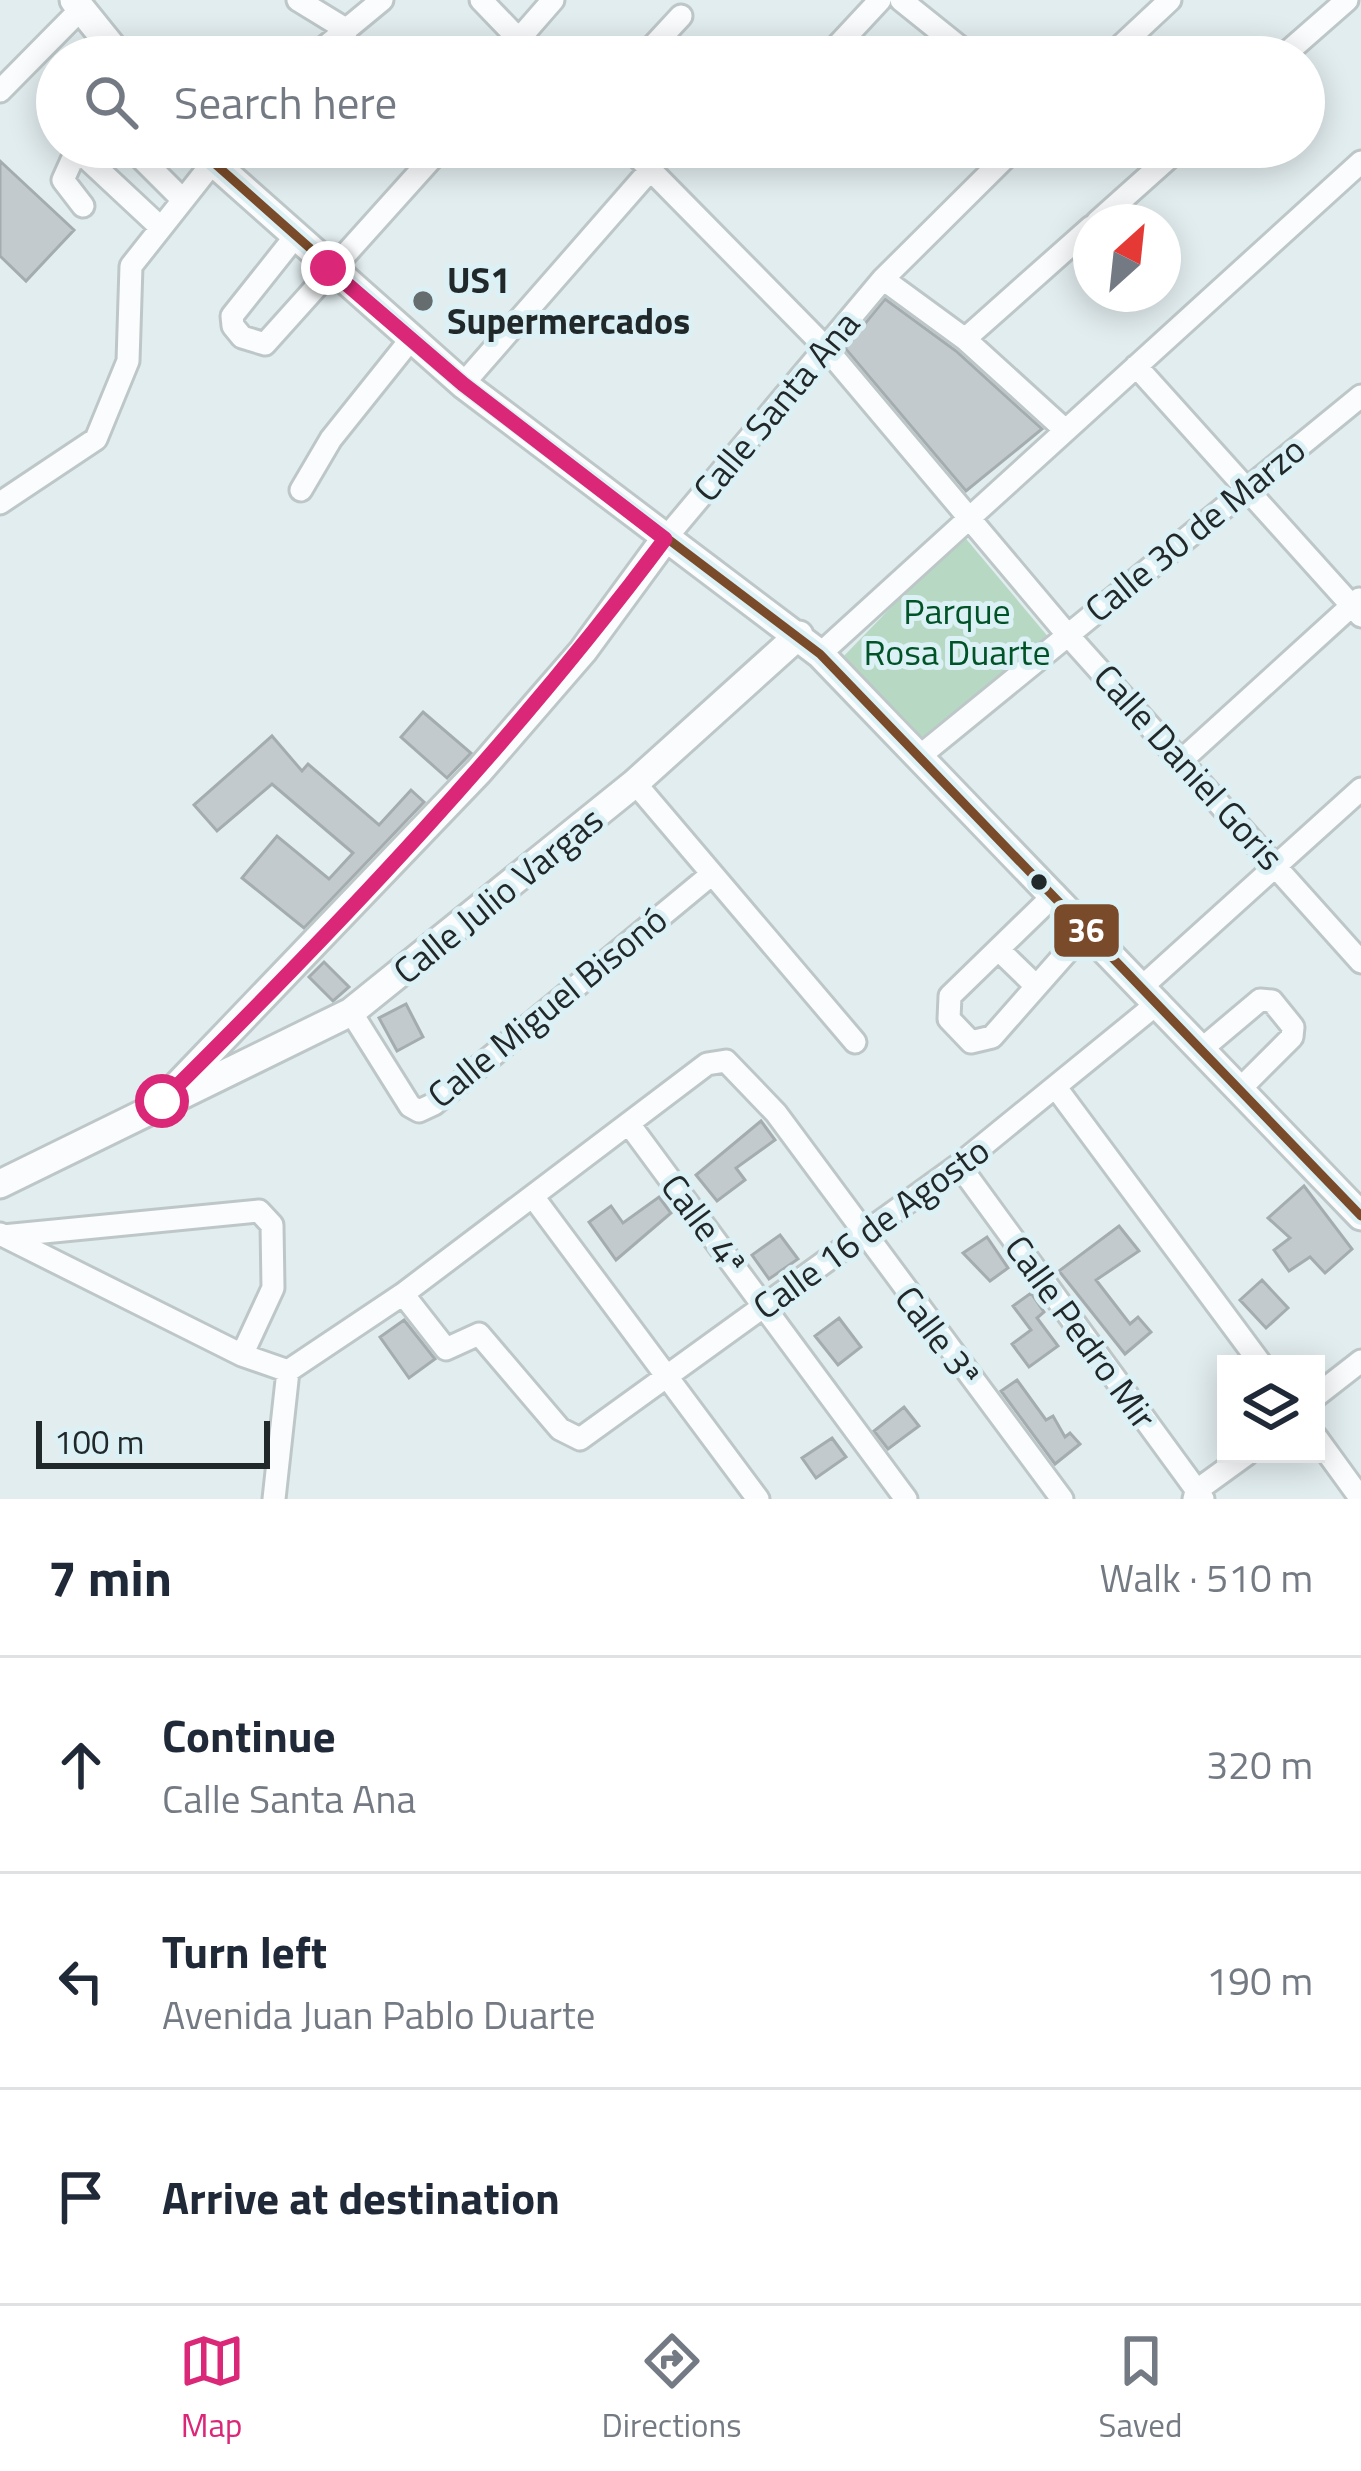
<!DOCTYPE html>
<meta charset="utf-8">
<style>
:root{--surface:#fff;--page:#f2f2f3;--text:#1f2937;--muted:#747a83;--line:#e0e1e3;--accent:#db2777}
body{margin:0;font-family:"Titillium Web",sans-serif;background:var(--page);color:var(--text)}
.controls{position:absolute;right:36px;bottom:36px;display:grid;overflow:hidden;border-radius:0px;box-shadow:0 6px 30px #0003}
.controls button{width:108px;height:108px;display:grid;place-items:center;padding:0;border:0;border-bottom:3px solid var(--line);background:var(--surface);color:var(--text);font:60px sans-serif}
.compass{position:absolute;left:1073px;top:204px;width:108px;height:108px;border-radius:50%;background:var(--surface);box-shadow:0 6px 30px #0003;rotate:27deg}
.scale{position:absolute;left:36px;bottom:30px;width:234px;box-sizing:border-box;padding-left:12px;border:6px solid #21282a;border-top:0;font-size:33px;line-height:42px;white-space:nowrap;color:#21282a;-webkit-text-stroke:9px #dcf1f5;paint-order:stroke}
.stop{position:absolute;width:36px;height:36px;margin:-27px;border:9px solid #db2777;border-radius:50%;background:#fff}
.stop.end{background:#db2777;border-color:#fff;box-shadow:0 3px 12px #0008}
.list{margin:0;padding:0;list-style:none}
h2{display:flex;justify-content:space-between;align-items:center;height:156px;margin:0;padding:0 48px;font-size:51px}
h2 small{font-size:39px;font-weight:400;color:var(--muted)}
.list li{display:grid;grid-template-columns:78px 1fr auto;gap:36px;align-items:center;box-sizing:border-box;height:216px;padding:0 48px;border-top:3px solid var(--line)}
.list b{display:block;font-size:45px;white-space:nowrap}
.list p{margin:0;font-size:39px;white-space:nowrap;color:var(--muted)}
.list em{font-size:39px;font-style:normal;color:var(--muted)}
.icon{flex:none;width:66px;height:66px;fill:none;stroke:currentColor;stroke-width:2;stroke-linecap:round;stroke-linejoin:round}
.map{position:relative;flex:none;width:1361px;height:1499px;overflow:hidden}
.search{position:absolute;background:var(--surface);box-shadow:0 6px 30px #0003;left:36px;right:36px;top:36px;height:132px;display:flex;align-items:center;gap:30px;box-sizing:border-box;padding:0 42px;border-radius:66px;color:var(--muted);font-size:45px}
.sheet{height:804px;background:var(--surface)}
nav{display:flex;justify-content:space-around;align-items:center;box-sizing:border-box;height:168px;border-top:3px solid var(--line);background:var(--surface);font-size:33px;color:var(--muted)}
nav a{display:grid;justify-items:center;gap:6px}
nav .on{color:var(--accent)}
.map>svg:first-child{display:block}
.green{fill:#b7d9c4}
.building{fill:#c3cacd;stroke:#a4acaf;stroke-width:3}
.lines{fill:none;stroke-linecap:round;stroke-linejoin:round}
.minor-casing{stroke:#bec7c8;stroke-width:27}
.major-casing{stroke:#bec7c8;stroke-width:33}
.minor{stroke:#fbfcfd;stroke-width:21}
.major{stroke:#fbfcfd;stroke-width:27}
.bus-1-casing{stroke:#dcf1f5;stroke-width:18}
.bus-1{stroke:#7a4b2a;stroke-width:9}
.route{stroke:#db2777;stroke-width:15}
.poi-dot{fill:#656d6f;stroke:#dcf1f5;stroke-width:4.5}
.bus-dot{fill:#21282a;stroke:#dcf1f5;stroke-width:4.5}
.labels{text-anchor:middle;stroke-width:10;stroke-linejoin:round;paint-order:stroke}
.poi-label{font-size:36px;font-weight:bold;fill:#21282a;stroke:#dcf1f5;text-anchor:start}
.street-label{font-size:36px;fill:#21282a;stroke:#dcf1f5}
.park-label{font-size:36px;fill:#005227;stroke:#dcf1f5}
.line-badge{stroke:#dcf1f5;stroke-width:4.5}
.badge-label{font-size:33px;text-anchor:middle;font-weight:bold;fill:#fff}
</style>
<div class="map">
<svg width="1361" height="1499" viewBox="0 0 1361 1499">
<rect width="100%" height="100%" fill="#e2edef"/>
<path class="green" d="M962,534L1050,639L936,735L922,739L841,659Z"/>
<path class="building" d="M0,161L74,230L26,281L0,256Z
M885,299L956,351L1042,429L966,491L845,348Z
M423,712L471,753L447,778L401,737Z
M272,736L302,771L308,764L379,825L411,790L424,802L304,928L242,878L277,836L329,879L353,853L272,784L217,831L194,805Z
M324,962L349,987L333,1001L309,977Z
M406,1004L423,1037L397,1051L379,1018Z
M761,1121L775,1140L736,1168L745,1180L717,1201L696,1175Z
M1304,1186L1352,1249L1325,1273L1310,1257L1289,1271L1274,1250L1290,1238L1268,1218Z
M659,1197L671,1213L616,1260L589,1222L611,1206L623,1223Z
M1119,1226L1139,1251L1096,1280L1130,1324L1138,1317L1151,1332L1125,1354L1059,1271Z
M780,1235L798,1259L769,1279L752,1255Z
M987,1237L1008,1268L990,1281L963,1253Z
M1262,1280L1288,1308L1266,1328L1240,1300Z
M1031,1293L1044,1312L1037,1318L1058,1346L1029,1367L1012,1344L1031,1330L1013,1306Z
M839,1318L861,1347L838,1365L815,1336Z
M404,1320L435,1359L409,1378L380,1337Z
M1017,1380L1046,1420L1053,1416L1065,1437L1070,1433L1080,1444L1055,1464L1001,1391Z
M904,1407L919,1426L888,1449L874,1431Z
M832,1438L846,1457L816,1478L802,1458Z"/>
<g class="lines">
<g class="minor-casing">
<path id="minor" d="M298,0L347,30
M481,0L536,57
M901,0L972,57
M519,39L553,0
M313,57L382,0
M643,57L681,16
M827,57L880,0
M1109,57L1170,0
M1282,57L1347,0
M0,91L81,9
M130,147L181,198
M628,147L825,347L1066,633L1361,962
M83,206L63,180L72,160L84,156L159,226
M1097,222L1181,147
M294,238L232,316L233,326L242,337L265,344L442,147
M883,279L965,339L1064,429
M965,339L1091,227
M1136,366L1361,616
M463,384L651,169
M301,490L331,439L411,339
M0,503L96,439L128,361L131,266L214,161
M665,539L883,279L1016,147
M820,654L1361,162
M920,756L1361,396
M1182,760L1359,599
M635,783L855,1042
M1055,894L950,996L949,1019L971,1042L992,1037L1088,928
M1001,952L1034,984
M1144,985L1361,789
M351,1012L410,1106L419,1111L434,1104L712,874
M1203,1048L1260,1000L1272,1001L1293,1027L1292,1037L1241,1088
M1057,1089L1261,1364
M629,1124L906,1499
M959,1165L1203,1499
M534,1198L758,1499
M0,1234L242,1355L288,1371L403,1294L707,1064L726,1061L776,1113L1062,1499
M3,1236L259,1211L272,1225L273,1288L242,1355
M403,1294L446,1349L479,1334L560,1429L580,1439L959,1165L1159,1002
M1316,1396L1361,1361
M1316,1437L1361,1499
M274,1499L288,1371
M1194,1499L1196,1491L1247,1454"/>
</g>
<g class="major-casing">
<path id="major" d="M74,0L120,57
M196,147L463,384L820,654L1361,1216
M178,1085L479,771L583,651L665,539
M0,1184L351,1012L635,783L799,635"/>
</g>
<use href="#minor" class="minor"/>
<use href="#major" class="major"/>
<g class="bus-1-casing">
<path id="bus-1" d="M196,147L463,384L820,654L1361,1216"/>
</g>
<use href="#bus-1" class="bus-1"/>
</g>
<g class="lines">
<path class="route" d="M162,1101C341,924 514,741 665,539L463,384L328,268"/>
</g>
<circle class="poi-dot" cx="423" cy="301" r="12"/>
<circle class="bus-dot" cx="1039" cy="882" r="10"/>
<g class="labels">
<g class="poi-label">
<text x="447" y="293">US1<tspan x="447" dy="41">Supermercados</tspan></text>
</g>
<g class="street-label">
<text transform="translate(776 406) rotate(-50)" y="13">Calle Santa Ana</text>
<text transform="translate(1195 529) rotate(-39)" y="13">Calle 30 de Marzo</text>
<text transform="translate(1189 767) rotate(48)" y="13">Calle Daniel Goris</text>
<text transform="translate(498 895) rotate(-39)" y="13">Calle Julio Vargas</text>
<text transform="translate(547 1007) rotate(-39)" y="13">Calle Miguel Bisonó</text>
<text transform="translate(704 1224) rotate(53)" y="13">Calle 4ª</text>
<text transform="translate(871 1228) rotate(-36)" y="13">Calle 16 de Agosto</text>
<text transform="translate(1081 1332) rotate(54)" y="13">Calle Pedro Mir</text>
<text transform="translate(938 1336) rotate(53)" y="13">Calle 3ª</text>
</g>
<g class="park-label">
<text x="957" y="624">Parque<tspan x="957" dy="41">Rosa Duarte</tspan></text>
</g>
</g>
<rect class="line-badge" x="1052" y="902" width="69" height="57" rx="12" fill="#7a4b2a"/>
<g class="badge-label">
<text x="1086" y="942">36</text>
</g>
</svg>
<div class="controls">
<button><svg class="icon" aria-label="layers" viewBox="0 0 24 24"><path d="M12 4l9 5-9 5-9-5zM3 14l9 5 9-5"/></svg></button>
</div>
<svg class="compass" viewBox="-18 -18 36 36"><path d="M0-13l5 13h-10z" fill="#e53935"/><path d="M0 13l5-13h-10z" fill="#747a83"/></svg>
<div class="scale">100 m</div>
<div class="stop" style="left:162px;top:1101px"></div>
<div class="stop end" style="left:328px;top:268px"></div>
<div class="search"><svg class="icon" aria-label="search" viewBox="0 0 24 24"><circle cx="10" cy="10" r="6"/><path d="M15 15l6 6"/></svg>Search here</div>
</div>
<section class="sheet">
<h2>7 min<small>Walk · 510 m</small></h2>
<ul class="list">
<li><svg class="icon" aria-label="ahead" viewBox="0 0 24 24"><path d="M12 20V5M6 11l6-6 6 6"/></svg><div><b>Continue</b><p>Calle Santa Ana</p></div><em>320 m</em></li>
<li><svg class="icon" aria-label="left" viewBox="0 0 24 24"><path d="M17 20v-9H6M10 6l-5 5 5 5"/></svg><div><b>Turn left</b><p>Avenida Juan Pablo Duarte</p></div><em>190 m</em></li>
<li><svg class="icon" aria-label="arrive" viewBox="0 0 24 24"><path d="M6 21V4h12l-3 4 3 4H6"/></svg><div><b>Arrive at destination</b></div></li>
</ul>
</section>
<nav>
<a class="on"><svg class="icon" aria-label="map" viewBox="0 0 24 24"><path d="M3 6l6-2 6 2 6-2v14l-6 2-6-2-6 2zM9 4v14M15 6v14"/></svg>Map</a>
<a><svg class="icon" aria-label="directions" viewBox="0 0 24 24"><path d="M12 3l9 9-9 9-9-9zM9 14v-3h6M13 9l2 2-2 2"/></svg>Directions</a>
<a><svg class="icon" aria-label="saved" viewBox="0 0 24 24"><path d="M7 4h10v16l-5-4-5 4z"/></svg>Saved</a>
</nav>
